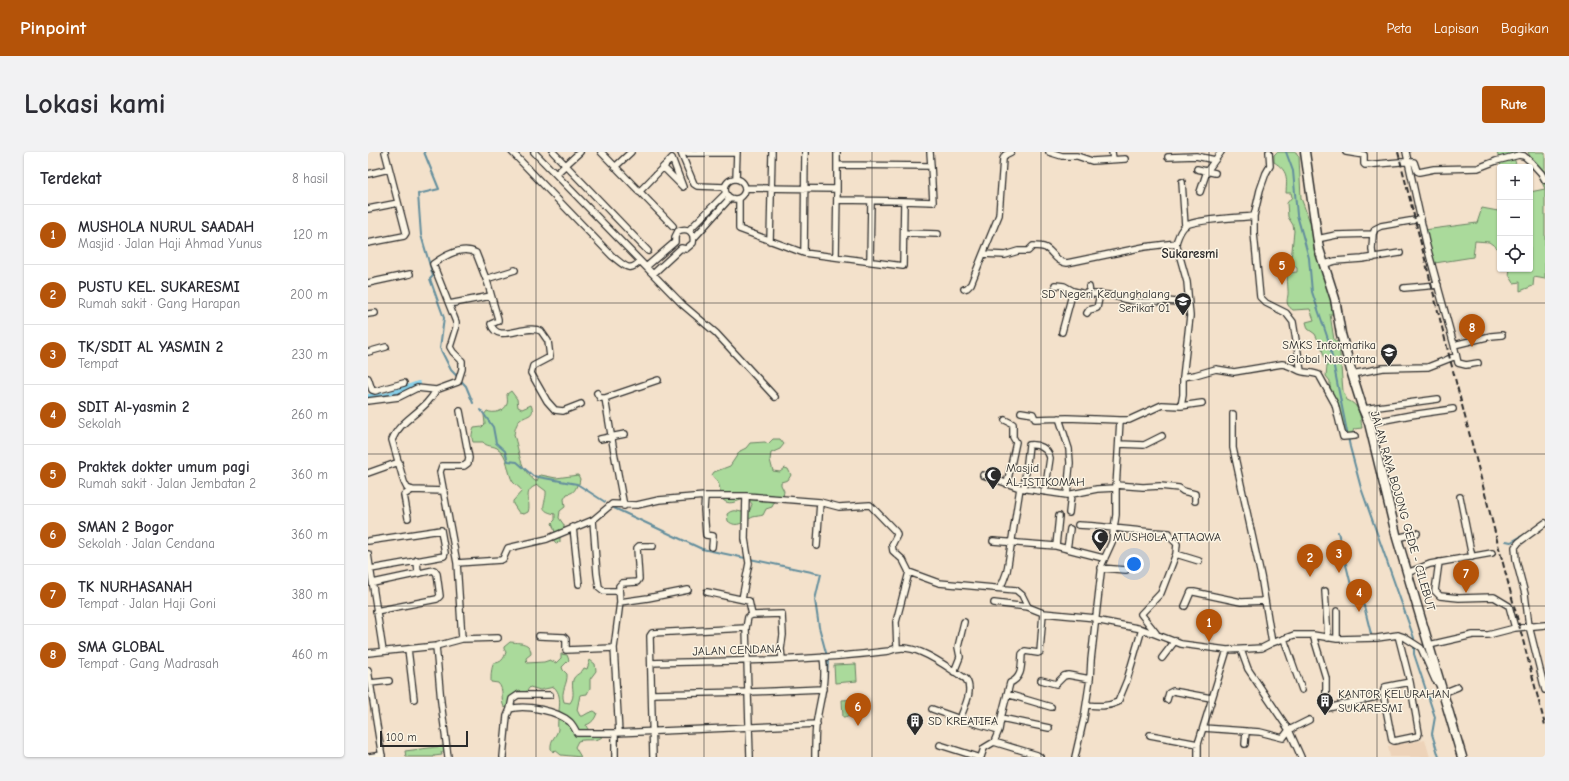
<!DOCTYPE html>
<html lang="id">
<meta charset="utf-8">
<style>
:root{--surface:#fff;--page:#f2f2f3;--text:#2b2b33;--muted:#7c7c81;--line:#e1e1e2;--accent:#b45309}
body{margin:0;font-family:"Comic Neue",sans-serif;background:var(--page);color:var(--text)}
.controls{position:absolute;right:12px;top:12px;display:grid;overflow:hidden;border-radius:4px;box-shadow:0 1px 3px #0004}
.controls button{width:36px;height:36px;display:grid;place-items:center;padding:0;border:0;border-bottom:1px solid var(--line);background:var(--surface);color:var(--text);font:20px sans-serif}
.scale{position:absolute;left:12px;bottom:10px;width:88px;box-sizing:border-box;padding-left:4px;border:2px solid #2b2b2b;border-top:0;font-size:11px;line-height:14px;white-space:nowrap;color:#2b2b2b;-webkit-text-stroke:3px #fcf5e5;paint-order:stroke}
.you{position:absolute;left:766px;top:412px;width:14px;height:14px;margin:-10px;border:3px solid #fff;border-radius:50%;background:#1a73e8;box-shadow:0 0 0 6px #1a73e833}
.badge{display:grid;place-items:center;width:26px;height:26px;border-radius:50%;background:var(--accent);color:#fff;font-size:13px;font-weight:700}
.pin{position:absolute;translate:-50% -33px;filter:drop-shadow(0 1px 2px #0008)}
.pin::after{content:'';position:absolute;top:21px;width:14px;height:12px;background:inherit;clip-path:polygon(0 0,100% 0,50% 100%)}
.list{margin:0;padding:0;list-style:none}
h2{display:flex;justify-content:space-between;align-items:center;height:52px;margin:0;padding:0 16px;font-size:17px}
h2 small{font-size:13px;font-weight:400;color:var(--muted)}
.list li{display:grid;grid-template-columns:26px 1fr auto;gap:12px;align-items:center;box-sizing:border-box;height:60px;padding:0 16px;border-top:1px solid var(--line)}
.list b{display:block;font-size:15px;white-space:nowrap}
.list p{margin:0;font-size:13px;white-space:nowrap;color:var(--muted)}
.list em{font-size:13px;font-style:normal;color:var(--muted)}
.icon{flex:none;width:22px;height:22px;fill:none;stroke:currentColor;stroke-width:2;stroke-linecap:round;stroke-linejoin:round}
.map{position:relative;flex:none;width:1177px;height:605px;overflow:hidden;border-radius:4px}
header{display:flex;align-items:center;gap:24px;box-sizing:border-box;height:56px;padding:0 20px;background:var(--accent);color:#fff}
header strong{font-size:19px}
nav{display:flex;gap:22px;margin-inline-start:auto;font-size:14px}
.intro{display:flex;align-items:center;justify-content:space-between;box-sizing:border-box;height:96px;padding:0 24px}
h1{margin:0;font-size:28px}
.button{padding:10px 18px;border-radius:4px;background:var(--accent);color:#fff;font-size:14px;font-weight:700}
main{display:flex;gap:24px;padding:0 24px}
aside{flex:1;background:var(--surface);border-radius:4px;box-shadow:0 1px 3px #0004}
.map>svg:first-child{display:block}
.built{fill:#edd3b9}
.green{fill:#aada9b;stroke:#6a8263}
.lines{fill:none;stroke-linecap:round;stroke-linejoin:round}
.stream{stroke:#638e9d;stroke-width:2}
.canal{stroke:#88d0e9;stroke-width:6}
.street-casing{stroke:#2b2b2b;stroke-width:8}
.secondary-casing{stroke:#2b2b2b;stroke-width:11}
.street{stroke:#fcf5e5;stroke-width:5.5}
.secondary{stroke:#fcf5e5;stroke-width:8}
.rail{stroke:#2b2b2b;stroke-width:2;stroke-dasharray:6 3;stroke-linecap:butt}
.grid{fill:none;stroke:#2b2b2b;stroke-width:1;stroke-opacity:0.55}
.labels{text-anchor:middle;stroke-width:3;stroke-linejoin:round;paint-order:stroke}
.poi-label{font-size:12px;fill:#2b2b2b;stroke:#fcf5e5;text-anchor:start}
.street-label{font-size:12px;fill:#2b2b2b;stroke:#fcf5e5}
.neighbourhood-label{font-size:13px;font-weight:bold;fill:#2b2b2b;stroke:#fcf5e5}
</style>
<header>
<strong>Pinpoint</strong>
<nav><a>Peta</a><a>Lapisan</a><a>Bagikan</a></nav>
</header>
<div class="intro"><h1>Lokasi kami</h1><a class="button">Rute</a></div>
<main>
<aside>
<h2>Terdekat<small>8 hasil</small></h2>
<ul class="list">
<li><span class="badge">1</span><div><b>MUSHOLA NURUL SAADAH</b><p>Masjid · Jalan Haji Ahmad Yunus</p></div><em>120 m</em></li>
<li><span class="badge">2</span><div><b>PUSTU KEL. SUKARESMI</b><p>Rumah sakit · Gang Harapan</p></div><em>200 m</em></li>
<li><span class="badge">3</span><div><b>TK/SDIT AL YASMIN 2</b><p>Tempat</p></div><em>230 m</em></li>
<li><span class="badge">4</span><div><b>SDIT Al-yasmin 2</b><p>Sekolah</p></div><em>260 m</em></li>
<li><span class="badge">5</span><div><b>Praktek dokter umum pagi</b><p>Rumah sakit · Jalan Jembatan 2</p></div><em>360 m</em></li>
<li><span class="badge">6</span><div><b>SMAN 2 Bogor</b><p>Sekolah · Jalan Cendana</p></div><em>360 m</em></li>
<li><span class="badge">7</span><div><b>TK NURHASANAH</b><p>Tempat · Jalan Haji Goni</p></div><em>380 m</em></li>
<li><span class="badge">8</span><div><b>SMA GLOBAL</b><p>Tempat · Gang Madrasah</p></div><em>460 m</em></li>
</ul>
</aside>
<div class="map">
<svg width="1177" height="605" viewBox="0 0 1177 605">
<rect width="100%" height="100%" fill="#f3e1cb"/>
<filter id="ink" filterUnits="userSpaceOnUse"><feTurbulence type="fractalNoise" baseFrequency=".025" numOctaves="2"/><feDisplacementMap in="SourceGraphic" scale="8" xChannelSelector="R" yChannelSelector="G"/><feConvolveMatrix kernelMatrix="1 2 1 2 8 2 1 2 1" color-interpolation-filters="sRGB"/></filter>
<g filter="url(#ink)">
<path class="built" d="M1057,588L1062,605H1022L1020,594Z"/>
<path class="green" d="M909,0H928L931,5L933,46L942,70L963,143V152L966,162H962L966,188L971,191L975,239L979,248C992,253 992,263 994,276L986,277L984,282L979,283L974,278L971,260L962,237V229L958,224L959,214L953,194L947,182L940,177L938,170L946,168L942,157L925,158C915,151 921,147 920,138C920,132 919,127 919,121L929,120V116L924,112L923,108L926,79L925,73L920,65L919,51L924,45L923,41H918C919,25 920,19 906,10V3Z
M1129,0H1155L1145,3L1149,15H1133Z
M1160,0H1177V127L1166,125L1165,134L1152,139V130L1146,131L1141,123L1142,117H1162V40L1177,37Z
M1132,51V98L1121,90L1107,89L1105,105L1067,111L1056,78L1109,71L1114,56L1130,59Z
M143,239L149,247L150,255L154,257L163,253C168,264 159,263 152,268C148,272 147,277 146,283C152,301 151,316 167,329H169L171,324L173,323L188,326L210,323L212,327L211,332L209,333C207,339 205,341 199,342L196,347L197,355L192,359L191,366L196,373V377L192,384V390L188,391L181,383L187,380L184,371L187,368V362C168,358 179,352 178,339L170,333C153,338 164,350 160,360L156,362L151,361L145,352V349L154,339C152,335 148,334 145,330C139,321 141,303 129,296C123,293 119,295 115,290H105C103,284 104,281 106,276L114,275L117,272L116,263L119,259C125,262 136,260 139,252C140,250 139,245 139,242Z
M405,287H412L416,292L412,297L403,301L402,308L405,319L412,320L417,316L420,317L423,323L420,328L413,330V333L416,339L415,345L407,349L404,355L398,357L395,363C392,364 389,364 385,365C376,369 369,377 360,369L359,362C368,354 372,364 382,358L384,352C378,341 367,354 358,350C349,346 354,337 350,331C349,328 346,326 344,323L346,320L362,314L372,299L378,296L382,291L397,290L400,292Z
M142,490C152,491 163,490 163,502L158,506L159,511L176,510L182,508L188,511L193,506V502L199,503L201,508L194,515L195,518L199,522C200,532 192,539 196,550L202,551C208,543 203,536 205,528C207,522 213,522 216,516L219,517L222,508L227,512L228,519L222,527V536L219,542L212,543L209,558L212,564H215L220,561L226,559L229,561C227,567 224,571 218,573C220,581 229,581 236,583C230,591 219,586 210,589L207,595L213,605L193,603L187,598L185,600L183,597C182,586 189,585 190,577C188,564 197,545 186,535L172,538L162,535L158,540H154L152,538L149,539L140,556L136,555C132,547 137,538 130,531L123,530C123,524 123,516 126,511C133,511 136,507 138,500L136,497V495Z
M488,512L489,529L467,531L466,513Z
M490,547L491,564L475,565L474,548Z
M76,594L77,600H73L74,603L66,604V605H38L37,599Z"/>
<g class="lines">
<path class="stream" d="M56,0L71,37L50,42L53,83L65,124L62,127L76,166L72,196L83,218L98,234L105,251
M918,0L925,19L929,63L941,106L944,140L961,190L982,295L993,336L1046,486V502L1067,565L1064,582L1071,605
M113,258L125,275L128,291L137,299L140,309L149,310L165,324L209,332L237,350
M246,356L334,397L453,422L447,448L451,475L460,508L459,525
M970,380L983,433L996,454L1003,482
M1138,389L1143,390L1159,381"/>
<path class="canal" d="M0,245L17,244L50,232"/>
<g class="street-casing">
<path id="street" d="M144,0L244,104C255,112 261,122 272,109
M166,0L315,153L348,181L407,245
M185,0L280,99
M233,0L305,74
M562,0L563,14
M643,0L637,3L635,7L631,63L615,102L637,103L650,99H660L665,94C669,94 674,94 678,96C686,101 688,110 699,111L776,95L808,91
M681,0L694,4H709L724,9L757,7
M744,0L745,7
M901,0L902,14L898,21L892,38L886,64V81L892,145L898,151L918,161L925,170L933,219
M978,0L996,3V12L997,13L1032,10H1046L1049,19L1051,20L1066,17L1110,16L1128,9L1151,3L1156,4L1163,10L1173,21L1177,28
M1038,0L1058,91L1086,193
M800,5L828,4L847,8
M469,13L563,14L565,50L536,49
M247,15L263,0
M829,17L847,21
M0,22L21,17
M188,22L212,0
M357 37a10 10 0 1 1 20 0a10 10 0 1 1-20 0Z
M368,27L369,0
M814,30L817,74
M357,35L329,34L326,32L313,1H369
M378,36L469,37V0
M271,40L304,6L315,35L295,15
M832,40L839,19L853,0
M371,47V77L436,101L535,114L536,49L469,48
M0,57L30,51
M321,78L358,41
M536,81L570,82
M1005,82L1004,97L1005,106
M326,86L362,46
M949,87L968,83L1005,82L1007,77L1013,74L1053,67
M402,89L404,0
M0,91L36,84L38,81L17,0
M808,91C810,85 812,78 817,74C827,67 872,66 886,64
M436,101L437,0
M468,105L469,37
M502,109L503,49
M957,112L967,109L994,107L1032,101
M278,115L307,90V85L310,79C320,75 327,80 325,91L318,97L313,96L285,122
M118,127L147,118
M0,131L42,122
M687,133L696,134L705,139L713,141L741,143L768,150H783L798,149L820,151
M721,135L722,142
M1036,136L1070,133
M596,137L599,136L603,132L615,102
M81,152L123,144
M719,161L721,158L729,156L732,142
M0,162L7,161
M694,180L705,139
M0,200L18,195
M1110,211L1098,213L1090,211L1086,193L1123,184L1134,183
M984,222L1015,216L1060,215L1088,204
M815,225L827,223L848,217L866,220L914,212C921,213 925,216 932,219C937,221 945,220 951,223L967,252L975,285L987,284
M0,226L4,238L7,239L36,231
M229,241L232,246H237L290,228
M237,246C243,283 249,318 256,354
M0,249L31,245L49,236L68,238
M813,254L834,251
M995,257L1070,247
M653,260L665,262L667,267L699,266L752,268
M865,262V296L893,424L904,491
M691,266L701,297L702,311L699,343
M637,268L645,272V285L648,290L639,332
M1001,271L1043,263L1085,257
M232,287L257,282
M751,292L776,293L794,284
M0,321L31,310
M615,323L652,336L699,343L729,337L748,336
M748,333L775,335L792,334L811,336L815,339L827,342V349
M656,336L661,293C670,292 680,296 682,306L677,340
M76,339L44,338L39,336L36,330L24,288C32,267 58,259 68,238L90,230L94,217V209L85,200L82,195L88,176V170L65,112C76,104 94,93 108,101L120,132L130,167V169L123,172C129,193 157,171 173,179L180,189L182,205L165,214L163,221L179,249L187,258L195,259L213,252
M337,344L336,358L338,383L345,384L344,395
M1092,345L1104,405
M701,361L703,343
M40,366L36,343L44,338
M225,368L229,422L231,435L236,439H251
M1177,371L1151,390L1147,395L1148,408L1157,442L1161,474L1177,538
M710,373C740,374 770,380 801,381V384L809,392L808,402L793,441L773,462L788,481
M205,375L211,432
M1029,386L1049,381
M0,389L73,378L77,401L76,404L3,417
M625,389L688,394L735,406
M449,394L452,350
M688,394L691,364
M699,397L702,377
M0,402L15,499
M808,402L831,409
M49,408L50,421
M1071,410L1067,439L1072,444L1091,446L1126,445L1141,454L1147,476
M89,411L133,408L135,407L140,396L179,387L225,368L244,352L269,353L291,348L337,344H378L452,350L471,355L502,353L528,380L529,383L524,393L525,399L535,408L541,420
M733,416L758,418
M541,420L571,431L648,438L654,443L660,455
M1039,421L1062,412L1124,401
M5,431L66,418L69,422L72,444L69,447L8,459
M631,436L635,430L639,419L652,336
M957,439L960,486
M339,440L381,449L384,463
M374,447L381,411L377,387L378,344
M252,450L251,434L254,431L269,430L271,427L269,396L271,394H285
M626,451L660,455L675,461L728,466
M817,454L823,440H826L873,450L897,449
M969,459V487
M675,461L672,500L670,501L657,499L654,502C653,514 655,525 642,531L633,566L681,576
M727,468L774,477L813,492L859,498L894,496L904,491L926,483H945L969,487L1009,486L1030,483L1036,485L1053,496L1067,528L1071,532
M945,483L958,526V552L960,556L1008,545
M1030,483L1042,530L1051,581L1050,584L1026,589L1024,588L1015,541L1017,535L1042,530
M171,484L196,485L198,487V498L246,496
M94,487L130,486
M916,487L934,538
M1061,493L1105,483H1120L1147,476L1177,473
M68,494L73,550L80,605
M529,496L528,470L541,420
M40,497L46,547
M0,501L68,494L94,487L89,411L72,320L74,314H96L100,311L101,306L92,259
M794,506L807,489
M283,511C362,509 442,509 521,499C546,487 578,515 598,527C606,539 596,555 592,567L631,578L626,590
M0,518L14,605
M586,520L592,505L590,495L596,470
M673,528L688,532L696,524L700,523L722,527
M2,531L21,529
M1075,541L1090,535
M284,542L380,540L455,537
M639,542L683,555
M799,548L801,541L805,539L843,546
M718,553C730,554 739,555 750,550L759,528L774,477
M142,557L144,547L150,543H182
M564,557L592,567
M835,576L892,580L915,586L921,578L880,517L873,498
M631,578L633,566
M247,581V605
M251,581L246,496L252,450L280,446L320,438
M782,583L830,592
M626,590L669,603L672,605
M877,592L878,579
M572,593L610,605
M1,605L14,603
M135,605L139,564L142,557C157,552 190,559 202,570C205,573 207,577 209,581H247L449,572
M285,605L282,484L284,481L378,476
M382,605L378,476L380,465L384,463L414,462L415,483L413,497L414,507
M447,605C447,595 447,584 448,574C451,549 459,532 455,505
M613,605L616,596L626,590
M707,605L716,566L722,527L723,508L734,412L744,390L745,382L748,363V336L752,268H761L794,253L813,254L815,243V225L822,164L819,130L808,91
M830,605V592L859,498
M933,605L921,578L941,568"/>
</g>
<g class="secondary-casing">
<path id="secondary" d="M937,0L951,97L967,147L973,182L984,222L995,257L1001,271L1029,386L1094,605"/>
</g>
<use href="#street" class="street"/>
<use href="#secondary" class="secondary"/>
<path class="rail" d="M1030,0L1082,207L1177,573"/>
</g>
</g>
<path class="grid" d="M168,0V605M336,0V605M504,0V605M673,0V605M841,0V605M1009,0V605M0,151H1177M0,302H1177M0,454H1177"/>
<defs>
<g id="school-pin" transform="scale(0.9)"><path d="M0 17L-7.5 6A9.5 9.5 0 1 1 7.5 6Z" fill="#2b2b2b" stroke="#fcf5e5"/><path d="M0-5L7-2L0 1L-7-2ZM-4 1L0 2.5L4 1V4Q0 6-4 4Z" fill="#fff"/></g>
<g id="mosque-pin" transform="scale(0.9)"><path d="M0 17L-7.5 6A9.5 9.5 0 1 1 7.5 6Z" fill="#2b2b2b" stroke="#fcf5e5"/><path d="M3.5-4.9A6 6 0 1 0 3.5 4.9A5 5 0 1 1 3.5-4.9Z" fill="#fff"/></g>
<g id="building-pin" transform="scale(0.9)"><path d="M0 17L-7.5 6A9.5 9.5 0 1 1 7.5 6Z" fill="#2b2b2b" stroke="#fcf5e5"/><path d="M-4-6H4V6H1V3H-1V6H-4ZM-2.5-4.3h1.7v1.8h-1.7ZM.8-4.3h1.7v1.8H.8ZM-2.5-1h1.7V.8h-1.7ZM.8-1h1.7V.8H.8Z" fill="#fff"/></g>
</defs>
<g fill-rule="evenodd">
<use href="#school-pin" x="815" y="149"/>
<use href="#school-pin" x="1021" y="200"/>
<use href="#mosque-pin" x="625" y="323"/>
<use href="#mosque-pin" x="732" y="385"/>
<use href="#building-pin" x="957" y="549"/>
<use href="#building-pin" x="547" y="569"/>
</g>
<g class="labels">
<g class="poi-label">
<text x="802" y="146" text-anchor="end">SD Negeri Kedunghalang<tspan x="802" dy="14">Serikat 01</tspan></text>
<text x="1008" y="197" text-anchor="end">SMKS Informatika<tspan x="1008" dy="14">Global Nusantara</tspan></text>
<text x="638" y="320">Masjid<tspan x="638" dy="14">AL-ISTIKOMAH</tspan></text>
<text x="745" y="389">MUSHOLA ATTAQWA</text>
<text x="970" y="546">KANTOR KELURAHAN<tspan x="970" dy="14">SUKARESMI</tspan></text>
<text x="560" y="573">SD KREATIFA</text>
</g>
<g class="street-label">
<text transform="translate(1035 359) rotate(74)" y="4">JALAN RAYA BOJONG GEDE - CILEBUT</text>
<text transform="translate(369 498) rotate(-2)" y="4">JALAN CENDANA</text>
</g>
<g class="neighbourhood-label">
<text x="822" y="106">Sukaresmi</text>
</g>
</g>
</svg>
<div class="controls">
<button>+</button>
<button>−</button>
<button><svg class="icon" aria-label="locate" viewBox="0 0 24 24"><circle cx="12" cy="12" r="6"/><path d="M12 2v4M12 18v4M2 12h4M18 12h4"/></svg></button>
</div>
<div class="scale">100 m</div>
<div class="you"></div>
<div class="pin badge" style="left:841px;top:490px">1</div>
<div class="pin badge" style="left:942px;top:425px">2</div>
<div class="pin badge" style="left:971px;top:421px">3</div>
<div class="pin badge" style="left:991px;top:460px">4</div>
<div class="pin badge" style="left:914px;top:133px">5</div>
<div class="pin badge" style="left:490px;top:574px">6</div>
<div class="pin badge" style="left:1098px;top:441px">7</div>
<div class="pin badge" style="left:1104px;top:195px">8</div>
</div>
</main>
